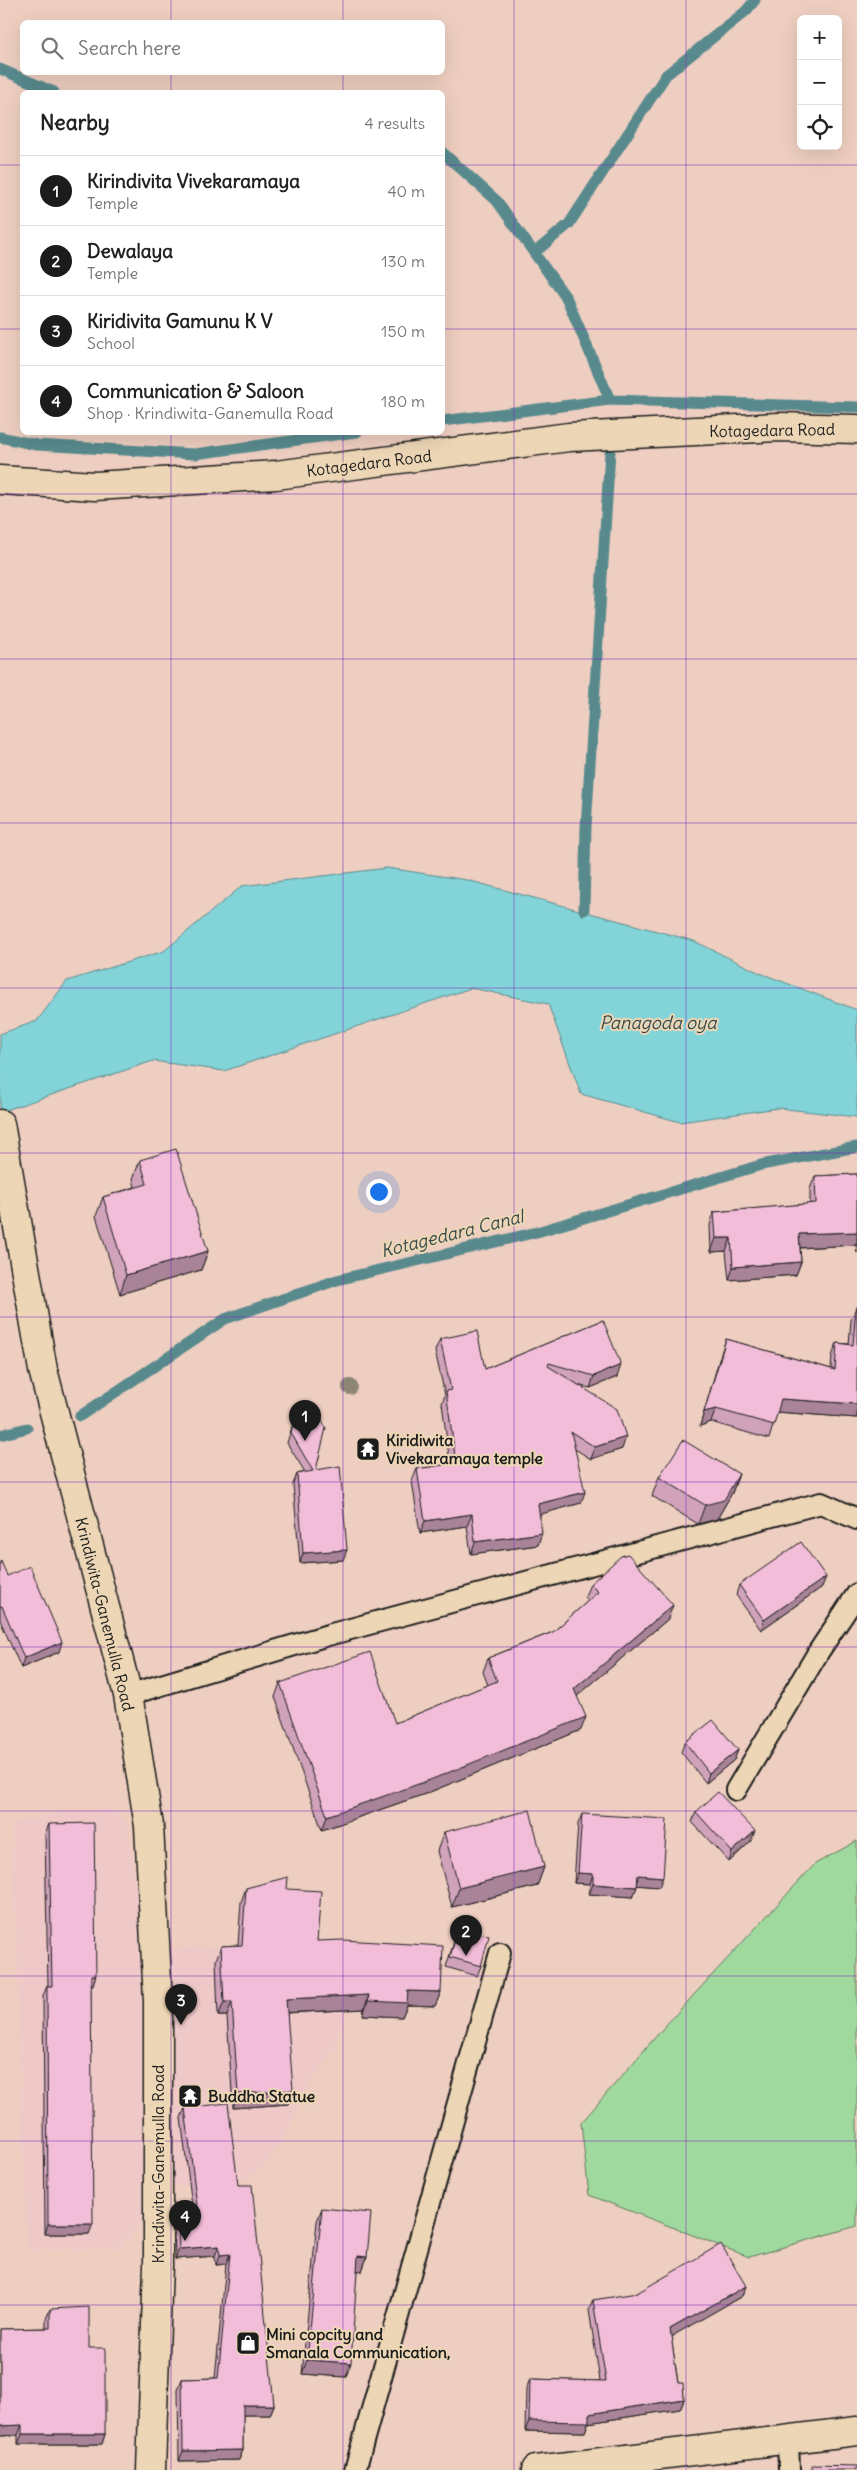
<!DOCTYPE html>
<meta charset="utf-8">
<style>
:root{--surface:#fff;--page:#f6f6f6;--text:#222;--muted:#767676;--line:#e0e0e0;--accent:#1c1c1c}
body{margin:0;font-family:Delius,sans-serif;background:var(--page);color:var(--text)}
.controls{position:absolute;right:15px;top:15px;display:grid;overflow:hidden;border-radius:8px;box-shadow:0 5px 20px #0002}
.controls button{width:45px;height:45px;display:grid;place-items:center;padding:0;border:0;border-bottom:1px solid var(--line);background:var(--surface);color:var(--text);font:25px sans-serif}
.you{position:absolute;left:378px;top:1191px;width:18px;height:18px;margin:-12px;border:4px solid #fff;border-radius:50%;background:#1a73e8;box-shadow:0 0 0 8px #1a73e833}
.badge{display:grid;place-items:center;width:32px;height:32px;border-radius:50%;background:var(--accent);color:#fff;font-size:16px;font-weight:700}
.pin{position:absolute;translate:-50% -41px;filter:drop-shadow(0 1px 2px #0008)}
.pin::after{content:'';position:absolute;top:26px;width:18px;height:15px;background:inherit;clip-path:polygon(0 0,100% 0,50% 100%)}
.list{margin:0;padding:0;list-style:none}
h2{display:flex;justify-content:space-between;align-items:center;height:65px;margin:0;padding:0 20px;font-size:21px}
h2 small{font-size:16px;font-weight:400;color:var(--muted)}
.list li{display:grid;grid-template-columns:32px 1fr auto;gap:15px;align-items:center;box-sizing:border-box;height:70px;padding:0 20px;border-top:1px solid var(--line)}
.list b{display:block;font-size:19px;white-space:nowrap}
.list p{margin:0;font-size:16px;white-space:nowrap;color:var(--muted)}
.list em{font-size:16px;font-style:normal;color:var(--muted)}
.icon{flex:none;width:28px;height:28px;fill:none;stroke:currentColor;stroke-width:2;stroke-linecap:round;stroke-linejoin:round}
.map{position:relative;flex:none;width:857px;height:2470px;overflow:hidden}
.search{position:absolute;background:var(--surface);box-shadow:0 5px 20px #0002;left:20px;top:20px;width:425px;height:55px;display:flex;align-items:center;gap:12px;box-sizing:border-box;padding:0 18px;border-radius:8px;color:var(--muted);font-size:19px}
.panel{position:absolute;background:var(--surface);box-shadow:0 5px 20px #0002;left:20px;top:90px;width:425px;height:345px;border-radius:8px}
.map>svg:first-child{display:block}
.built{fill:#efc9c8}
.green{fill:#a0d99e;stroke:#5e7a5d}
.water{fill:#82d4d9;stroke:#598a8d}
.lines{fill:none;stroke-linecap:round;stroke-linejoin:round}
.stream{stroke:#598a8d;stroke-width:11}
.lane-casing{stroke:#1c1c1c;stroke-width:24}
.street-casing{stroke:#1c1c1c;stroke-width:31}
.primary-casing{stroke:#1c1c1c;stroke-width:31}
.highway-casing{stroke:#1c1c1c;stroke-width:31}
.lane{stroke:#ecd6b5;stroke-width:20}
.street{stroke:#ecd6b5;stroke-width:28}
.primary{stroke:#ecd6b5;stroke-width:28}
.highway{stroke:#ecd6b5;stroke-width:28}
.tree{fill:#8d8677}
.wall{fill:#d0a3bb;stroke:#1c1c1c}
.shaded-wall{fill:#a98498;stroke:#1c1c1c}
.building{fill:#f2bdd9;stroke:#1c1c1c}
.grid{fill:none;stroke:#7b2cbf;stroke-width:1;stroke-opacity:0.55}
.labels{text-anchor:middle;stroke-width:4;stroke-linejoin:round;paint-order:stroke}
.street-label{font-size:16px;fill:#1c1c1c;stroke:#ecd6b5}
.poi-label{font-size:16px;font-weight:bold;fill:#1c1c1c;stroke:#ecd6b5;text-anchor:start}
.water-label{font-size:18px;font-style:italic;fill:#364a4b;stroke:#ecd6b5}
</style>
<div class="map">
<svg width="857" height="2470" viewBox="0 0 857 2470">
<rect width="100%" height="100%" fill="#eecec0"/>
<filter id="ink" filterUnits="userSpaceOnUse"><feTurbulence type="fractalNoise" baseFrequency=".02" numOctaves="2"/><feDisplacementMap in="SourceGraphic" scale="10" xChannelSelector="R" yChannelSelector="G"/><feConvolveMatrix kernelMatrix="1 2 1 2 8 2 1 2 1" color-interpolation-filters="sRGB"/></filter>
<g filter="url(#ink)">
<path class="built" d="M109,1809L127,1822L145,1949L340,1944L352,2001L333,2049L306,2089L286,2134L264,2165L241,2181L199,2183L147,2190L144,2218L119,2248L27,2250L12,1823L62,1812Z"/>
<path class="green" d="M857,1841V2226L749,2257L589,2195L581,2123L665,2026L815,1864Z"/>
<path class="water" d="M387,868L467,880L694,941L760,973L857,1010V1117L778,1108L680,1122L581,1094L548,1004L471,988L224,1071L153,1061L0,1112V1034L37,1021L67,981L164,951L242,886Z"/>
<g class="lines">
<path class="stream" d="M0,69L54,92
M442,152L497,201L567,299L610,400
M534,253L569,224L666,75L746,11L755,0
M442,421L610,400L857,407
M0,437L37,445L195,454L357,432
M584,910L586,827L610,452
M80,1416L225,1319L337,1280L537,1232L761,1165L857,1147
M0,1435L27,1428"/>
<g class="lane-casing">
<path id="lane" d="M128,1695L328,1635L821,1503L857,1519
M736,1790L819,1651L857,1594
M788,2439L789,2470
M355,2470L500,1953"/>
</g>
<g class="street-casing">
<path id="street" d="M0,480L95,486L276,475L569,437L779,427L857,429"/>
</g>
<g class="primary-casing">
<path id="primary" d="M0,1124L43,1370L128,1695L149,1826L158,2001V2265L151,2470"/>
</g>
<g class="highway-casing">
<path id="highway" d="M536,2470L857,2431"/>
</g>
<use href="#lane" class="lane"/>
<use href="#street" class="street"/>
<use href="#primary" class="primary"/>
<use href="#highway" class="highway"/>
</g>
<circle class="tree" cx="350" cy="1387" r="8"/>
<path class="wall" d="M140,1160L208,1251L201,1270L120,1294L96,1216L103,1197L135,1187L133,1179Z
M857,1174V1253L856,1245L800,1248L801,1262L796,1275L729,1280L726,1251L711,1252L710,1225L714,1212L810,1204V1189L815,1176Z
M856,1307L857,1418L777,1412L769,1439L711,1422L700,1426L721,1353L726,1339L831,1369L832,1356L837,1343L849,1344L851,1320Z
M603,1320L617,1377L590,1388L578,1385L622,1449L591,1459L575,1449L581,1503L540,1514L538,1545L471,1554L467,1526L420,1533L412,1481L417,1469L450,1464L442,1403L445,1395L435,1351L440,1339L485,1369Z
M294,1420L316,1470L343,1560L300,1563L293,1484L297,1474L305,1472L287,1443Z
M739,1474L732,1493L717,1519L698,1524L652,1496L659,1477Z
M0,1562L7,1576L59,1652L21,1668L0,1620Z
M590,1584L668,1619L577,1696L581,1730L425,1794L322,1830L275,1697L280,1683L395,1723L488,1685L483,1672L488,1658L553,1632L588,1601L585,1597Z
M739,1585L822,1587L761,1630L736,1595Z
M685,1742L738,1750L734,1760L706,1783L681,1752Z
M696,1812L751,1841L729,1862L692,1822Z
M582,1814L659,1887L637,1885L633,1897L589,1894L590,1884L574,1883L578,1824Z
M49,1824L93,1985H91L89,2234H45L43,1996L47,1986H48L45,1834Z
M444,1832L544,1867L537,1886L452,1907L437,1851Z
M246,1888L287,1889L317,1941L441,1992L435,2006L407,2005L402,2017L363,2015L364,2009L287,2013L288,2104L233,2108L227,2016H218L216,1960L221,1946L238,1945L241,1902Z
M459,1926L481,1966L477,1976L446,1967Z
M185,2108L238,2185L274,2405L270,2415H243V2450L239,2460L179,2461L178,2389L182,2379L215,2378L226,2264L216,2265L215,2256L175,2259L174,2225L178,2215L193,2214L181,2118Z
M322,2208L367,2257L362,2271L357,2270L346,2377L302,2374L317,2221Z
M746,2286L742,2296L671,2336L678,2383L684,2399L680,2409L588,2423L585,2432L525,2431L526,2389L530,2379L600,2381L589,2310L593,2300Z
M50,2309L89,2348L105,2434L102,2444H18V2435L0,2436V2329L46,2328V2319Z"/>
<path class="shaded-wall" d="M857,1232V1241L856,1245L794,1248L799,1234Z
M716,1238H731L726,1251L711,1252Z
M208,1251L201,1270L120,1294L126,1275Z
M801,1262L796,1275L729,1280L733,1267Z
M621,1365L617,1377L590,1388L594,1376Z
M781,1399L857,1404V1418L776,1412Z
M716,1409L711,1422L700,1426L704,1412Z
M626,1437L622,1449L591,1459L595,1447Z
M739,1474L732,1493L717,1519L698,1524L705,1505Z
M585,1492L581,1503L534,1516L538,1504Z
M472,1514L467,1526L420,1533L425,1521Z
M542,1533L538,1545L471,1554L475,1542Z
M347,1550L343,1560L300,1563L303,1553Z
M826,1577L822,1587L761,1630L764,1620Z
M673,1605L668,1619L569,1703L574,1689Z
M62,1642L59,1652L21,1668L24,1658Z
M586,1717L581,1730L425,1794L322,1830L327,1816Z
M738,1750L734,1760L706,1783L709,1773Z
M755,1831L751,1841L729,1862L732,1852Z
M544,1867L537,1886L452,1907L459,1888Z
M578,1873L593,1874L590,1884L574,1883Z
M638,1875L663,1877L659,1887L634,1885Z
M593,1884L637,1887L633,1897L589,1894Z
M91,1975H96L93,1985H87Z
M408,1991L441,1992L435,2006L407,2005L402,2017L363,2015L368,2001Z
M369,1995L364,2009L281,2013L286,1999Z
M224,2002H232L227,2016H218Z
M293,2090L288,2104L233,2108L238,2094Z
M48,2224H93L89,2234H45Z
M219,2246L215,2256L175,2259L179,2249Z
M230,2254L226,2264L216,2265L220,2255Z
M358,2256L367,2257L362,2271L353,2270Z
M746,2286L742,2296L667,2339L670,2329Z
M307,2360L351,2363L346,2377L302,2374Z
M684,2399L680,2409L588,2423L585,2432L525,2431L529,2421L589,2414Z
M243,2405H274L270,2415H239Z
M22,2425L18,2435L0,2436V2426Z
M22,2434H105L102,2444H18Z
M243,2450L239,2460L179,2461L183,2451Z"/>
<path class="building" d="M176,1149L208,1251L126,1275L103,1197L147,1184L140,1160Z
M857,1174V1232L799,1234L801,1262L733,1267L731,1238H716L714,1212L816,1203L815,1176Z
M856,1307H857V1404L781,1399L774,1425L716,1409L704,1412L726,1339L835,1370L837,1343L853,1345Z
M603,1320L621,1365L594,1376L549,1363L548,1366L617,1409L626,1437L595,1447L571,1432L585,1492L538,1504L542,1533L475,1542L472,1514L425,1521L417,1469L456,1463L446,1391L451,1390L440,1339L477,1331L485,1369Z
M306,1413L319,1416L326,1428L316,1470L340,1466L347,1550L303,1553L297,1474L313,1471L291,1433L294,1420Z
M683,1440L739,1474L724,1500L705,1505L659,1477Z
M801,1542L826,1577L764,1620L739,1585Z
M628,1554L673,1605L574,1689L586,1717L430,1780L327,1816L280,1683L370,1652L395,1723L497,1681L488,1658L553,1632L598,1592L590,1584L621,1556Z
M1,1561L7,1576L30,1566L62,1642L24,1658L2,1606L0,1607V1562Z
M713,1720L738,1750L709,1773L685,1742Z
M718,1792L755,1831L732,1852L696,1812Z
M530,1810L544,1867L459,1888L444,1832Z
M582,1814L667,1819L663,1877L638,1875L637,1887L593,1884V1874L578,1873Z
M94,1823L96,1975H91L93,2224H48L47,1986H52L49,1824Z
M288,1877L287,1889L321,1891L317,1941L343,1940L443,1946L441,1992L408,1991L407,2003L368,2001L369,1995L286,1999L293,2090L238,2094L232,2002H224L221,1946L242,1945L246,1888Z
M459,1926L489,1936L481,1966L450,1957Z
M228,2103L238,2185H252L274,2405H243V2450L183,2451L182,2379L218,2378L230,2254L220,2255L219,2246L179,2249L178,2215L198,2214L185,2108Z
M322,2208L371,2213L367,2257L358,2256L351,2363L307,2360Z
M721,2244L746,2286L670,2329L678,2383H683L684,2399L589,2414V2422L529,2421L530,2379L606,2381L593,2300L637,2293Z
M89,2307V2348H105V2434H22V2425L0,2426V2329L50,2328V2309Z
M812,2465L857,2466V2470H812Z"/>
</g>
<path class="grid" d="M171,0V22M343,0V22M514,0V2470M686,0V2470M171,72V92M343,72V92M0,165H22M442,165H857M0,329H22M442,329H857M171,432V2470M343,432V2470M0,494H857M0,659H857M0,823H857M0,988H857M0,1153H857M0,1317H857M0,1482H857M0,1647H857M0,1811H857M0,1976H857M0,2141H857M0,2305H857"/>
<defs>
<g id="temple-square" transform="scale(1.25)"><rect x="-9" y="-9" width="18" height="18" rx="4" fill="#1c1c1c" stroke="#ecd6b5"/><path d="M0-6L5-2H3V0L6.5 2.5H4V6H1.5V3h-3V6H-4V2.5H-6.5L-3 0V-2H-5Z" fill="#fff"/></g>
<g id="shop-square" transform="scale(1.25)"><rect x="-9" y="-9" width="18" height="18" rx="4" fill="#1c1c1c" stroke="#ecd6b5"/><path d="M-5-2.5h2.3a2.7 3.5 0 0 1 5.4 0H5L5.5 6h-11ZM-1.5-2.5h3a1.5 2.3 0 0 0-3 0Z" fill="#fff"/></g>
</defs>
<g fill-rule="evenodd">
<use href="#temple-square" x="368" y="1449"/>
<use href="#temple-square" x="190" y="2096"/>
<use href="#shop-square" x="248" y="2343"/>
</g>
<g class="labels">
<g class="street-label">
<text transform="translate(772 430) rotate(-1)" y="6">Kotagedara Road</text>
<text transform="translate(369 463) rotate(-7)" y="6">Kotagedara Road</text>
<text transform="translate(105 1614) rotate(76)" y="6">Krindiwita-Ganemulla Road</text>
<text transform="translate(158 2164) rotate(-90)" y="6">Krindiwita-Ganemulla Road</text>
</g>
<g class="poi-label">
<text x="386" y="1446">Kiridiwita<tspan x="386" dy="18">Vivekaramaya temple</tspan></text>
<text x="208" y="2102">Buddha Statue</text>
<text x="266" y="2340">Mini copcity and<tspan x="266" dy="18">Smanala Communication,</tspan></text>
</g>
<g class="water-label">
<text x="658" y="1029">Panagoda oya</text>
<text transform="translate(452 1234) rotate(-14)" y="6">Kotagedara Canal</text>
</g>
</g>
</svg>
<div class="controls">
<button>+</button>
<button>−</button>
<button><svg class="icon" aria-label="locate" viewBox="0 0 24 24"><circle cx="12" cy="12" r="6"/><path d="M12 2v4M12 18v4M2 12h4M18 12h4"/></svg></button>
</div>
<div class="you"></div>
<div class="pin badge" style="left:305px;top:1441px">1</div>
<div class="pin badge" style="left:466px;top:1956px">2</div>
<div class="pin badge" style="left:181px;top:2025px">3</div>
<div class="pin badge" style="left:185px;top:2241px">4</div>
<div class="search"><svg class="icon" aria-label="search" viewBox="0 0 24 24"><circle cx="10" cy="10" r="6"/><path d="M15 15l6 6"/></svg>Search here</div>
<section class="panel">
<h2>Nearby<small>4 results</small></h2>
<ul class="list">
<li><span class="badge">1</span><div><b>Kirindivita Vivekaramaya</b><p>Temple</p></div><em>40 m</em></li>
<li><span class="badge">2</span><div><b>Dewalaya</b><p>Temple</p></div><em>130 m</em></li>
<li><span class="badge">3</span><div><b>Kiridivita Gamunu K V</b><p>School</p></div><em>150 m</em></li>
<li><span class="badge">4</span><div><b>Communication &amp; Saloon</b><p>Shop · Krindiwita-Ganemulla Road</p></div><em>180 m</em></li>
</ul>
</section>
</div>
